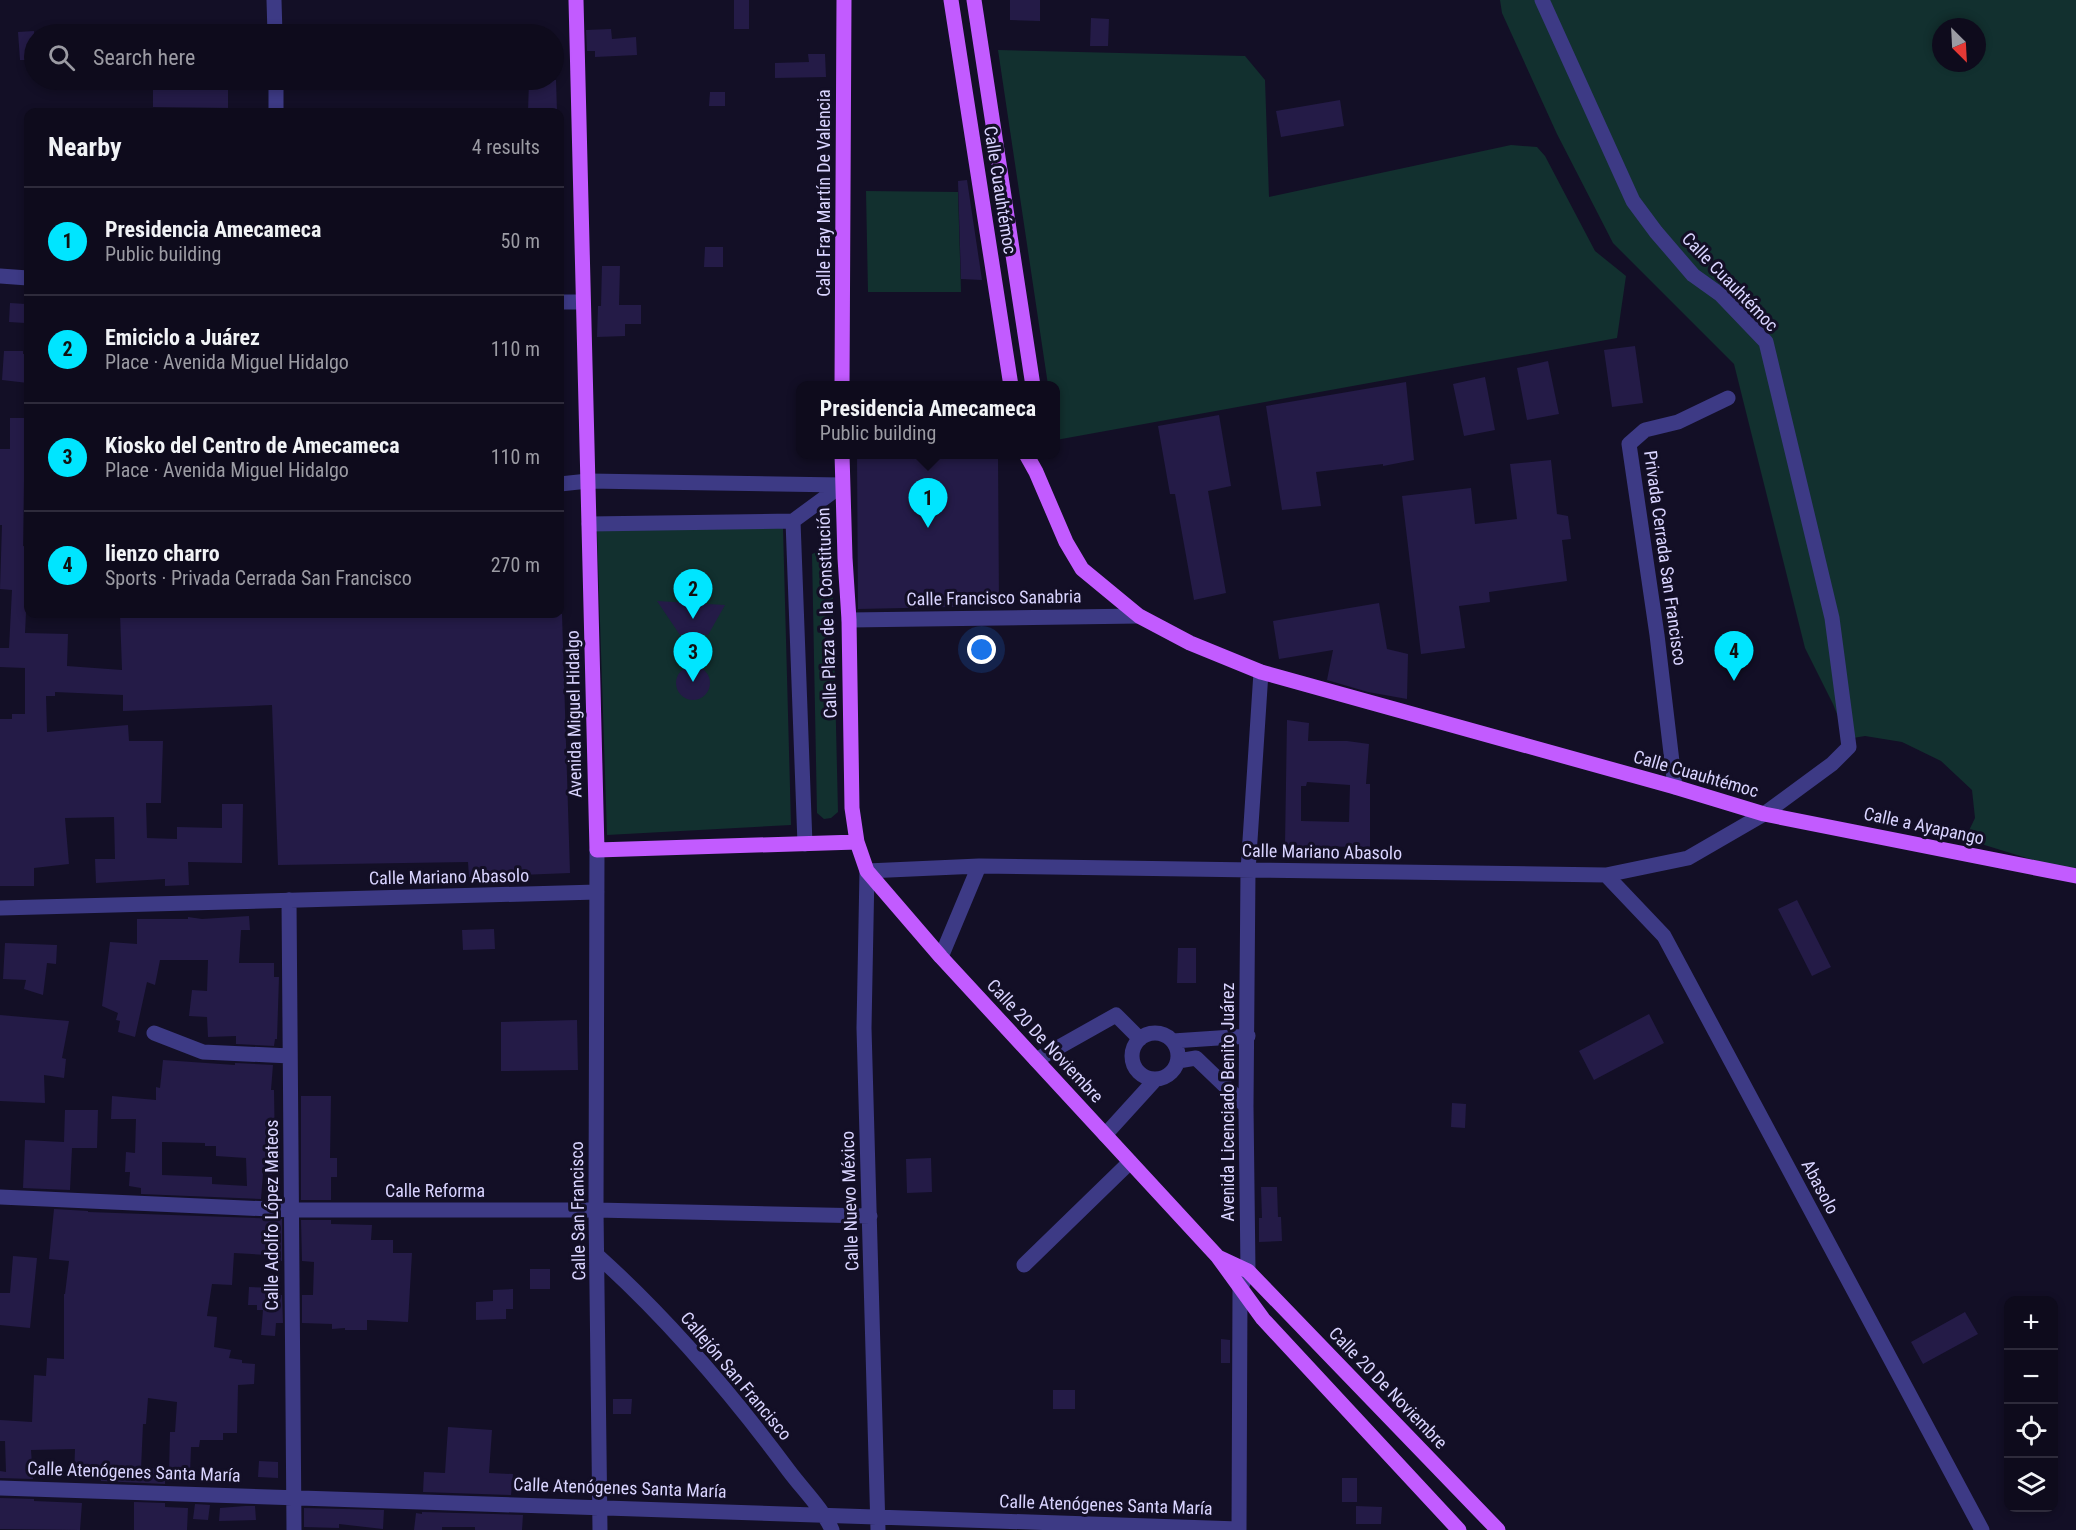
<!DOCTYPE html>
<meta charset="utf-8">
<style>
:root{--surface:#0e0b1c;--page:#1c1929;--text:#f1f3f6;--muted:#9b9ba3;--line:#2e2b3b;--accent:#00e5ff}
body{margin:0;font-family:"Roboto Condensed",sans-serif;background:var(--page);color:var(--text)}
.controls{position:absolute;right:18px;bottom:18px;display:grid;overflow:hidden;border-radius:12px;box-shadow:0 3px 9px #0003}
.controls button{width:54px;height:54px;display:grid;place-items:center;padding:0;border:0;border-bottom:2px solid var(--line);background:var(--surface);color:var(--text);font:30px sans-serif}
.compass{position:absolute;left:1932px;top:18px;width:54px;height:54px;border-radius:50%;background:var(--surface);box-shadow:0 3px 9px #0003;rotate:156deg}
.you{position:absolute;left:982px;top:650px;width:21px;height:21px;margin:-15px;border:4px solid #fff;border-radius:50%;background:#1a73e8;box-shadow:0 0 0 9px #1a73e833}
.badge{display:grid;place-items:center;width:39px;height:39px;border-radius:50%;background:var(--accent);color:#111;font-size:20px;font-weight:700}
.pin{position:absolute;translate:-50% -50px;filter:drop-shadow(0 2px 3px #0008)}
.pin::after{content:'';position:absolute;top:32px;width:21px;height:18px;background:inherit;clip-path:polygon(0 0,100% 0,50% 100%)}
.popup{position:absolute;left:796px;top:381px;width:264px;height:78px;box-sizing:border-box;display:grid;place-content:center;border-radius:12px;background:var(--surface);filter:drop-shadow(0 2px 4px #0005);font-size:20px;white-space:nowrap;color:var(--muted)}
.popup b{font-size:22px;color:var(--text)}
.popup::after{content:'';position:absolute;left:50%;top:100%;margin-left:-12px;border:12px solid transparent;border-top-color:var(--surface)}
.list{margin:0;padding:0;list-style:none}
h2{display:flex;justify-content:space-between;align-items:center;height:78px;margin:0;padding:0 24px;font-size:26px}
h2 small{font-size:20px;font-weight:400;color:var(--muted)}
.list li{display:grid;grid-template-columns:39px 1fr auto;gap:18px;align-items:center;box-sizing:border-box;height:108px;padding:0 24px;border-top:2px solid var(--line)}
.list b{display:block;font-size:22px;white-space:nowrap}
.list p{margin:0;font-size:20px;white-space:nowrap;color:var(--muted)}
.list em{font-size:20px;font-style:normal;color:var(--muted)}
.icon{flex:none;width:33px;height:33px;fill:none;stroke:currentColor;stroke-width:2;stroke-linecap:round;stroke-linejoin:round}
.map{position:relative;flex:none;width:2076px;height:1530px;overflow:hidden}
.search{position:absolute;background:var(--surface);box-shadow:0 3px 9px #0003;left:24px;top:24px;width:540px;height:66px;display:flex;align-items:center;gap:15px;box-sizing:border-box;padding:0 21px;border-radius:33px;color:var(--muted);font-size:22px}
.panel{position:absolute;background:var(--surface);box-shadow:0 3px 9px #0003;left:24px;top:108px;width:540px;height:510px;border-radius:12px}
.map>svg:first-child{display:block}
.green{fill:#12302f;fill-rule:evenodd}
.building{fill:#241b47;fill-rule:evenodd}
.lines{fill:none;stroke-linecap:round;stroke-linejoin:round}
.minor{stroke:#3d3a85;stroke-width:15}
.major{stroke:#c25bff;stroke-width:15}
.labels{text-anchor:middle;stroke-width:6;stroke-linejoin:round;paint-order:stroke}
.street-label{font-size:18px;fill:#d9d4ff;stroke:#130f26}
</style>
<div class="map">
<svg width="2076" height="1530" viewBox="0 0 2076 1530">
<rect width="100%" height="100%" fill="#130f26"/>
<path class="green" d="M1500,0H2076V873L1965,839L1975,818L1972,790L1941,761L1902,742L1865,736L1847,739L1833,704L1805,648L1734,364L1613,243L1557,134L1502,13ZM1941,27H1977V63H1941Z
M998,50L1245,56L1265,80L1269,197L1511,145L1537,147L1545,156L1595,251L1626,276L1617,338L1056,440V386L1048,385Z
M866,191L958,192L961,292H868Z
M783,528L791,825L607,835L597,530Z
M826,550L832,554L838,812L831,818L824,819L817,813L812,554L819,551Z"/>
<path class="building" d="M734,0H749V29H734Z
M1010,0H1040V21L1010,20Z
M1091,18L1109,19L1108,46H1090Z
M611,29L612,39L636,37L637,55L595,57V51H587L586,30Z
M34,31V60H20L18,32Z
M808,54H825L826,77L775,78V63L809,62Z
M153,80H228V108L153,107Z
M529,80H556L557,112H528Z
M710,92H725V106H709Z
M1340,100L1344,126L1281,137L1276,111Z
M967,180L982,280L961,279L958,181Z
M705,247H723V267H704Z
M602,266H620L619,305H641V324H625V336L597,337L598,306H601Z
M10,303L26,304L25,323L9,322Z
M1635,346L1643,403L1612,407L1604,350Z
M4,351H23V354H28V383L2,380Z
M1548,361L1559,414L1527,420L1517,368Z
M1485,377L1495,430L1464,436L1453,384Z
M1406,382L1414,460L1383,466V464L1316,472L1321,506L1282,510L1266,406Z
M1219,415L1231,486L1208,491L1226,593L1194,600L1175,494H1170L1158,426Z
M10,418H25L23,546L28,547V572L25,633L68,634L67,666L122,670L120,614H562L570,873L469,877L468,862L278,865L272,705L123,711V695L55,692V696H46L47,732L128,725L129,741H163L161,803H146L147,838L177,839V827L222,828V804H243L242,863L188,862L189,885L165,886V879L96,883L95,859H115L114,817L65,818L69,864L34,868V886H0V719H12V714H25V668L0,667V648H9L12,590L0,589L2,525H0V449H10Z
M857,454H998L999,606L858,609Z
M1551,460L1557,514L1568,516L1571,539L1562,540L1567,581L1489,592L1490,602L1459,606L1465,648L1421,654L1402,496L1471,488L1475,524L1517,519L1510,464Z
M657,601L725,605L708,635L687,633L680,635Z
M1379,603L1387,649L1408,654L1407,699L1368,692L1327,680L1333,650L1279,659L1273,621Z
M676 683a17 17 0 1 1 34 0a17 17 0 1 1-34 0Z
M1287,720L1309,723L1308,741H1347L1369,744L1366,784H1370V847L1285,846ZM1307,782L1350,785L1349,822L1301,821V786H1306Z
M1797,900L1831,967L1812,976L1778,909Z
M249,916L250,930H241L239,963H274V977H279L277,1039H275L274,1046L236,1044V1036L208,1037L207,1017L189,1016L192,990L207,991L208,960H160L155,985L147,982L135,1037L118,1032L120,1021L116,1020L118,1013L102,1006L110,942L137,944V919H188V917L202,919Z
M494,929L495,949L463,950L462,930Z
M5,943L57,945L56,964L47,963L43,995L24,989L26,980L3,979Z
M1178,948H1196V983H1177Z
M1649,1014L1664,1043L1594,1080L1579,1051Z
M0,1015L69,1021L62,1058L66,1059L64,1078L44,1075L45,1103L0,1101Z
M577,1020L578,1070L501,1071V1022Z
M163,1060L235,1065V1063L273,1065L271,1090H274L275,1153L272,1175L263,1174L261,1199L141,1194V1188L129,1186L130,1172H125L126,1152L135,1153L136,1119H111L112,1096L156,1100V1087L160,1088ZM162,1142L205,1143V1146H216V1156L246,1158L247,1186L212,1184V1177L162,1175Z
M301,1096H331L330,1158H337V1177H331V1200H301Z
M1452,1103L1466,1104L1465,1128L1451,1127Z
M65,1110H98L97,1148H72L70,1190L23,1188L25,1140L64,1142Z
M931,1158L932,1192L907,1193L906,1159Z
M1261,1187H1277L1278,1217H1281L1282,1241L1259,1242V1218H1262Z
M54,1209L88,1211V1212L282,1219V1261H267V1255L234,1253L232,1285L212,1284L207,1316L217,1317L214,1347L231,1350L229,1358L242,1360V1363L255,1364L254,1384L238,1385L237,1433H223V1440H200L199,1447H191L190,1473L169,1472L170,1432H175L177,1402L148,1398L146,1424H143L141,1469L165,1468V1484L101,1481V1476L92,1475V1478L74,1477L75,1449L31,1450L33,1479L0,1478V1471L6,1472L5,1441H0V1420L32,1422L34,1375L46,1376L47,1358L64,1359V1294H65L69,1261L49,1259Z
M301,1220H331V1224L372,1225L371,1240H393V1253H412L408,1322L367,1320V1330H345V1328L332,1329V1324L302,1323V1295H313L314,1262L302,1261Z
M13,1256L37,1258L30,1328L0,1325V1293H10Z
M530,1269H550V1289H530Z
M249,1287L276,1288V1290H279L278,1295H282L283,1323H276L275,1336L261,1335L263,1310H257V1305H248Z
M513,1289V1309H506V1319L476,1320V1302L493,1301V1290Z
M1965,1312L1978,1334L1923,1364L1911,1342Z
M1221,1339L1230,1340V1363H1221Z
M1053,1390H1075V1409H1053Z
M613,1399H632L631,1414H613Z
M448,1427L492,1430L489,1473L513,1474L511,1495L423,1492L424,1472L445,1473Z
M259,1461L278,1462V1478L258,1477Z
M1342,1478H1357V1502H1342Z
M0,1498L34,1499V1501L82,1503L80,1530L0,1529Z
M134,1502L165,1503V1507L188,1508L187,1530H134Z
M195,1504L210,1505L208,1520L193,1519Z
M245,1506H255L256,1520L219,1521L220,1508Z
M1356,1506L1382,1507L1381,1524H1356Z
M304,1508L384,1510L383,1529L339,1524V1528L304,1527Z
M422,1512L523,1515L522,1530H475V1527H442V1530H414L416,1513L422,1514Z"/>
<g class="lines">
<path class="minor" d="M274,0L275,34
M276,80V112
M0,276L28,278
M560,302H583
M560,484L588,481L842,485
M793,521L805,844
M589,524L793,521L842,485
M849,620L1139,616
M1675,787L1657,635L1629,444L1645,430L1678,422L1728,398
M597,850L596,1210L600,1530
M1606,875L1664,936L1982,1530
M289,900L294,1530
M0,908L597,892
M941,957L979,866
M1132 1056a23 23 0 1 1 46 0a23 23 0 1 1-46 0Z
M154,1033L203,1052L290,1056
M1173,1041L1248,1036
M1036,1060L1116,1015L1140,1039
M1178,1061L1196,1058L1246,1106
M1105,1135L1155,1080
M0,1197L292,1210H596L870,1216
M598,1256C669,1320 732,1394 789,1471C804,1491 822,1508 832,1530
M1024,1265L1130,1162
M0,1488L1239,1529
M878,1530L864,1028L867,871L979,866L1606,875L1688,858L1764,814L1832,764L1849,747L1832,618L1766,342L1721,295L1693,275L1656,232L1633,201L1542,0
M1239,1530L1240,1290L1248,1271L1246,1106L1248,871L1261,672"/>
<path class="major" d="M576,0L597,850L857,842
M951,0L1011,386
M974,0L1033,386
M842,386L844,0
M842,454L845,558L849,620L852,808L857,842L867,871L941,957L1218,1257L1263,1319L1459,1530
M1026,454L1036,472L1066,542L1082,569L1139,616L1190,643L1261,672L1675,787L1764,814L2076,876
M1218,1257L1248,1271L1498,1530"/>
</g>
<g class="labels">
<g class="street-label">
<text transform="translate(1000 190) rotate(81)" y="6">Calle Cuauhtémoc</text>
<text transform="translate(824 193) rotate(-90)" y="6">Calle Fray Martín De Valencia</text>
<text transform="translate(1730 282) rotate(46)" y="6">Calle Cuauhtémoc</text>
<text transform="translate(1665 558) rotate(82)" y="6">Privada Cerrada San Francisco</text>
<text transform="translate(994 598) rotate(-1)" y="6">Calle Francisco Sanabria</text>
<text transform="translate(827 613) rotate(-92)" y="6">Calle Plaza de la Constitución</text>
<text transform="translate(574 714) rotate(-91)" y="6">Avenida Miguel Hidalgo</text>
<text transform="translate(1696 774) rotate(16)" y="6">Calle Cuauhtémoc</text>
<text transform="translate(1924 826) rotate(12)" y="6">Calle a Ayapango</text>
<text transform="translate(1322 852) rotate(1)" y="6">Calle Mariano Abasolo</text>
<text transform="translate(449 877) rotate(-1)" y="6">Calle Mariano Abasolo</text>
<text transform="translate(1045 1041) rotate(47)" y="6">Calle 20 De Noviembre</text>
<text transform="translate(1228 1102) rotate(-90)" y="6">Avenida Licenciado Benito Juárez</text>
<text transform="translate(1820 1187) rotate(62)" y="6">Abasolo</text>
<text x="435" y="1197">Calle Reforma</text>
<text transform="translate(850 1201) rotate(-92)" y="6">Calle Nuevo México</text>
<text transform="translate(578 1211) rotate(-91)" y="6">Calle San Francisco</text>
<text transform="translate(272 1215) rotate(-90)" y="6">Calle Adolfo López Mateos</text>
<text transform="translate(736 1376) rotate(50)" y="6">Callejón San Francisco</text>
<text transform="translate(1388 1388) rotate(46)" y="6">Calle 20 De Noviembre</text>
<text transform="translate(134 1472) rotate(2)" y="6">Calle Atenógenes Santa María</text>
<text transform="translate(620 1488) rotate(2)" y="6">Calle Atenógenes Santa María</text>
<text transform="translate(1106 1505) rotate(2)" y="6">Calle Atenógenes Santa María</text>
</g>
</g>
</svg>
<div class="controls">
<button>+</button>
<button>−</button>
<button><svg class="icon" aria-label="locate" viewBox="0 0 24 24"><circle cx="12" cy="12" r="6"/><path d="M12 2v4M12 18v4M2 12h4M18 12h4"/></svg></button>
<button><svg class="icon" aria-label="layers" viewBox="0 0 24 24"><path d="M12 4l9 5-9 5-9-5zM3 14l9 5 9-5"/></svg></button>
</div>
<svg class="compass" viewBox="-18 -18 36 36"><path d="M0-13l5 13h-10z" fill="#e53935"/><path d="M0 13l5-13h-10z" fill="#9b9ba3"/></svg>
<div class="you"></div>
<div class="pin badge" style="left:928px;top:528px">1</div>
<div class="popup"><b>Presidencia Amecameca</b>Public building</div>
<div class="pin badge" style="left:693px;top:619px">2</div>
<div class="pin badge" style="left:693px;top:682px">3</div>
<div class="pin badge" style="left:1734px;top:681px">4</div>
<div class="search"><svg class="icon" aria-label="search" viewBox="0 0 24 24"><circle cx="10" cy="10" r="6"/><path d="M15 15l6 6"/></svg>Search here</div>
<section class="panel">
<h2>Nearby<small>4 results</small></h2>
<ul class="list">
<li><span class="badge">1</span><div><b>Presidencia Amecameca</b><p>Public building</p></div><em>50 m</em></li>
<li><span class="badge">2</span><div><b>Emiciclo a Juárez</b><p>Place · Avenida Miguel Hidalgo</p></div><em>110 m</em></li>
<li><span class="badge">3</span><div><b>Kiosko del Centro de Amecameca</b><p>Place · Avenida Miguel Hidalgo</p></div><em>110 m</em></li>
<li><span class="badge">4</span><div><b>lienzo charro</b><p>Sports · Privada Cerrada San Francisco</p></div><em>270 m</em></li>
</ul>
</section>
</div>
